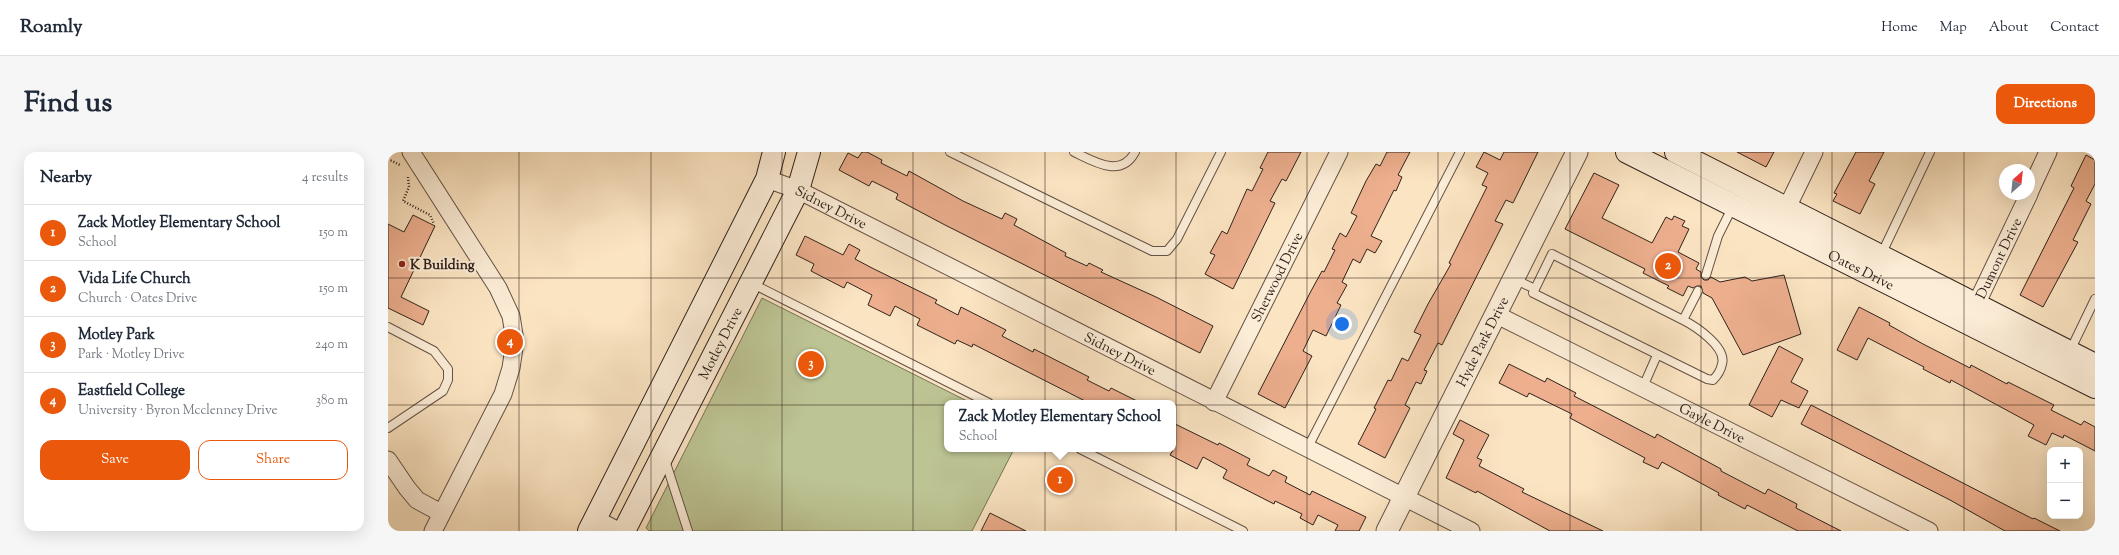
<!DOCTYPE html>
<meta charset="utf-8">
<style>
:root{--surface:#fff;--page:#f6f6f7;--text:#1f2937;--muted:#747a83;--line:#e0e1e3;--accent:#ea580c}
body{margin:0;font-family:"Sorts Mill Goudy",serif;background:var(--page);color:var(--text)}
.controls{position:absolute;right:12px;bottom:12px;display:grid;overflow:hidden;border-radius:8px;box-shadow:0 4px 16px #0002}
.controls button{width:36px;height:36px;display:grid;place-items:center;padding:0;border:0;border-bottom:1px solid var(--line);background:var(--surface);color:var(--text);font:20px sans-serif}
.compass{position:absolute;left:1611px;top:12px;width:36px;height:36px;border-radius:50%;background:var(--surface);box-shadow:0 4px 16px #0002;rotate:27deg}
.you{position:absolute;left:954px;top:172px;width:14px;height:14px;margin:-10px;border:3px solid #fff;border-radius:50%;background:#1a73e8;box-shadow:0 0 0 6px #1a73e833}
.badge{display:grid;place-items:center;width:26px;height:26px;border-radius:50%;background:var(--accent);color:#fff;font-size:13px;font-weight:700}
.pin{position:absolute;translate:-50% -50%;border:2px solid #fff;box-shadow:0 1px 4px #0006}
.popup{position:absolute;left:556px;top:248px;width:232px;height:52px;box-sizing:border-box;display:grid;place-content:center;border-radius:8px;background:var(--surface);filter:drop-shadow(0 1px 3px #0005);font-size:13px;white-space:nowrap;color:var(--muted)}
.popup b{font-size:15px;color:var(--text)}
.popup::after{content:'';position:absolute;left:50%;top:100%;margin-left:-8px;border:8px solid transparent;border-top-color:var(--surface)}
.list{margin:0;padding:0;list-style:none}
h2{display:flex;justify-content:space-between;align-items:center;height:52px;margin:0;padding:0 16px;font-size:17px}
h2 small{font-size:13px;font-weight:400;color:var(--muted)}
.list li{display:grid;grid-template-columns:26px 1fr auto;gap:12px;align-items:center;box-sizing:border-box;height:56px;padding:0 16px;border-top:1px solid var(--line)}
.list b{display:block;font-size:15px;white-space:nowrap}
.list p{margin:0;font-size:13px;white-space:nowrap;color:var(--muted)}
.list em{font-size:13px;font-style:normal;color:var(--muted)}
.actions{display:flex;gap:8px;padding:12px 16px}
.actions a{flex:1;padding:9px 0;border:1px solid var(--accent);border-radius:12px;text-align:center;font-size:14px;color:var(--accent)}
.actions .main{background:var(--accent);color:#fff}
.map{position:relative;flex:none;width:1707px;height:379px;overflow:hidden;border-radius:12px}
header{display:flex;align-items:center;gap:24px;box-sizing:border-box;height:56px;padding:0 20px;background:var(--surface);border-bottom:1px solid var(--line)}
header strong{font-size:19px}
nav{display:flex;gap:22px;margin-inline-start:auto;font-size:14px}
.intro{display:flex;align-items:center;justify-content:space-between;box-sizing:border-box;height:96px;padding:0 24px}
h1{margin:0;font-size:28px}
.button{padding:10px 18px;border-radius:12px;background:var(--accent);color:#fff;font-size:14px;font-weight:700}
main{display:flex;gap:24px;padding:0 24px}
aside{flex:1;background:var(--surface);border-radius:12px;box-shadow:0 4px 16px #0002}
.map>svg:first-child{display:block}
.green{fill:#bdc494;stroke:#767358}
.building{fill:#edaf8e;stroke:#30221c}
.lines{fill:none;stroke-linecap:round;stroke-linejoin:round}
.service-casing{stroke:#635246;stroke-width:10}
.minor-casing{stroke:#635246;stroke-width:19}
.tertiary-casing{stroke:#635246;stroke-width:23}
.secondary-casing{stroke:#30221c;stroke-width:24}
.path{stroke:#30221c;stroke-width:2.5;stroke-dasharray:1 2;stroke-linecap:butt}
.service{stroke:#fcedd7;stroke-width:8}
.minor{stroke:#fcedd7;stroke-width:17}
.tertiary{stroke:#fcedd7;stroke-width:21}
.secondary{stroke:#fcedd7;stroke-width:22}
.grid{fill:none;stroke:#30221c;stroke-width:1;stroke-opacity:0.55}
.poi-dot{fill:#8f2418;stroke:#fcedd7;stroke-width:1.5}
.labels{text-anchor:middle;stroke-width:4;stroke-linejoin:round;paint-order:stroke}
.street-label{font-size:14px;fill:#30221c;stroke:#fcedd7}
.poi-label{font-size:14px;font-weight:bold;fill:#30221c;stroke:#fcedd7;text-anchor:start}
</style>
<header>
<strong>Roamly</strong>
<nav><a>Home</a><a>Map</a><a>About</a><a>Contact</a></nav>
</header>
<div class="intro"><h1>Find us</h1><a class="button">Directions</a></div>
<main>
<aside>
<h2>Nearby<small>4 results</small></h2>
<ul class="list">
<li><span class="badge">1</span><div><b>Zack Motley Elementary School</b><p>School</p></div><em>150 m</em></li>
<li><span class="badge">2</span><div><b>Vida Life Church</b><p>Church · Oates Drive</p></div><em>150 m</em></li>
<li><span class="badge">3</span><div><b>Motley Park</b><p>Park · Motley Drive</p></div><em>240 m</em></li>
<li><span class="badge">4</span><div><b>Eastfield College</b><p>University · Byron Mcclenney Drive</p></div><em>380 m</em></li>
</ul>
<div class="actions"><a class="main">Save</a><a>Share</a></div>
</aside>
<div class="map">
<svg width="1707" height="379" viewBox="0 0 1707 379">
<rect width="100%" height="100%" fill="#fbe4c2"/>
<filter id="stains"><feTurbulence type="fractalNoise" baseFrequency=".005" numOctaves="4"/><feColorMatrix values="0 0 0 0 .2 0 0 0 0 .09 0 0 0 0 .02 0 0 0 .5 -.17"/></filter>
<radialGradient id="worn" r=".72"><stop offset=".6" stop-color="#630" stop-opacity="0"/><stop offset="1" stop-color="#630" stop-opacity=".3"/></radialGradient>
<path class="green" d="M374,146L583,251H559V297H626L584,379H261L258,376Z"/>
<path class="building" d="M474,0H479L494,8L493,11L519,24L521,19L575,49L614,67L617,61L629,67L626,73L678,101L677,104L699,114L701,111L715,118L713,120L768,145L825,174L812,201L557,73L508,47L510,42L484,29L481,34L451,18L460,1L470,6Z
M880,0H913L898,29L894,27L882,49L887,51L845,137L817,122L827,103L822,101L834,79L839,82L859,37L864,39L875,17L872,16Z
M999,0H1022L1010,23L1014,25L1008,39L1006,38L983,84L994,89L987,101L979,97L972,111L965,107L954,130L959,133L949,151L953,153L952,155L938,184L925,178L915,199L924,204L897,256L870,242L923,139L934,119L936,120L947,98L944,97L952,81L958,85L969,64L963,61L978,29L988,12L992,14Z
M1096,0L1112,8L1116,0H1150L1125,51L1118,48L1107,69L1115,72L1054,193L1050,191L1036,218L1039,219L1033,232L1028,230L1017,253L1022,256L997,306L970,292L988,257L986,256L1000,228L1003,229L1014,206L1020,209L1033,183L1026,180L1040,152L1063,112L1061,111L1099,35L1094,33L1100,21L1088,15Z
M1349,0H1386L1378,15Z
M1468,0H1496L1481,29L1487,32L1472,62L1445,49L1449,42L1446,41Z
M1698,3L1707,8V32L1698,49L1703,52L1685,88L1690,90L1655,155L1632,143L1686,36L1683,34Z
M1206,21L1231,33L1214,66L1264,91L1278,65L1284,68L1286,64L1297,69L1294,74L1301,77L1290,100L1311,111L1308,117L1313,120V125L1316,128H1320L1323,125L1332,130L1357,125L1364,129L1396,123L1413,182L1355,203L1324,146L1315,141L1313,134H1309L1305,136L1300,134L1295,144L1279,136L1281,134L1255,121L1257,117L1177,77Z
M25,63L47,74L13,145L41,159L35,173L0,156V72L16,80Z
M417,84L455,103L461,92L472,98L467,107L484,116L549,148L547,151L570,163L573,155L618,178L614,184L645,200L646,197L701,225L699,228L721,239L723,236L753,251H701L585,192L584,195L569,188L567,192L529,173L532,167L507,154L502,164L480,153L484,143L459,130L456,136L423,119L426,112L408,103Z
M1471,155L1502,171L1501,173L1535,192L1582,216L1583,213L1619,232L1620,230L1666,253L1663,258L1693,273L1696,269L1707,275V299L1676,283L1675,286L1664,281L1658,293L1640,284L1646,273L1563,228L1562,231L1535,217L1536,215L1480,186L1469,208L1449,198Z
M1391,194L1415,207L1403,230L1420,239L1411,256L1393,248L1384,265L1361,253Z
M1121,212L1157,230L1159,226L1188,241L1186,244L1221,262L1267,286L1269,282L1333,317V319L1377,342L1380,337L1409,352L1408,356L1453,379H1410L1359,353L1357,357L1330,343L1331,341L1274,310L1270,317L1255,310L1257,306L1182,266L1184,262L1141,241L1139,245L1111,231Z
M1423,253L1645,367L1646,366L1672,379H1617L1562,348L1413,272Z
M1072,268L1101,283L1089,306L1094,308L1091,314L1136,337L1134,340L1215,379H1162L1089,339L1088,341L1058,326L1076,288L1065,282Z
M785,271L830,293L831,291L862,307L859,313L881,324L885,318L899,325L897,330L922,343L924,339L978,365L971,379H947L950,373L930,363L925,373L912,366L914,362L887,349L886,352L835,326L839,318L815,305L809,317L782,303L785,298Z
M602,361L638,379H593Z"/>
<g class="lines">
<g class="service-casing">
<path id="service" d="M562,0L764,99H779L789,87L833,0
M686,0C705,9 733,27 747,0
M1493,103L1542,0
M1318,123L1330,84L1345,54
M1126,127L1147,137
M363,131L601,251
M1295,168C1307,174 1339,195 1334,212C1333,217 1329,224 1325,228L1319,227L1145,141L1164,102L1295,168L1310,139
M0,175L46,199L60,217V228L55,239L0,276
M1682,199L1707,147
M1255,235L1269,203
M692,297L855,379
M919,297L1072,0
M277,308L300,379"/>
</g>
<g class="minor-casing">
<g id="minor">
<path d="M23,0L110,136L123,164L127,189L123,216L115,242L45,379"/>
<path id="s1" d="M379,27L410,38L1083,379"/>
<path d="M1641,41L1660,0"/>
<path d="M1393,68L1426,0"/>
<path id="s2" d="M1107,162L1541,379"/>
<path id="s3" d="M1583,163L1641,42"/>
<path id="s4" d="M826,250L951,0"/>
<path d="M0,308L19,336L29,348L53,361"/>
</g>
</g>
<g class="tertiary-casing">
<g id="tertiary">
<path d="M207,369L226,379"/>
<path id="s5" d="M999,379L1189,0"/>
</g>
</g>
<g class="secondary-casing">
<g id="secondary">
<path id="s6" d="M1239,0L1707,235"/>
<path d="M1288,0L1707,213"/>
<path d="M201,379L379,27L386,0"/>
<path id="s7" d="M236,379L410,38L421,0"/>
</g>
</g>
<path class="path" d="M0,7L12,13
M20,25L21,35L15,49L42,63L46,72"/>
<use href="#service" class="service"/>
<use href="#minor" class="minor"/>
<use href="#tertiary" class="tertiary"/>
<use href="#secondary" class="secondary"/>
</g>
<path class="grid" d="M131,0V379M263,0V379M394,0V379M525,0V379M657,0V379M788,0V379M919,0V379M1050,0V379M1182,0V379M1313,0V379M1444,0V379M1576,0V379M0,126H1707M0,253H1707"/>
<circle class="poi-dot" cx="14" cy="112" r="4"/>
<g class="labels">
<g class="street-label">
<text dy="5" stroke="none"><textPath href="#s1" startOffset="70">Sidney Drive</textPath></text>
<text dy="5" stroke="none"><textPath href="#s3" startOffset="63">Dumont Drive</textPath></text>
<text dy="5" stroke="none"><textPath href="#s6" startOffset="262">Oates Drive</textPath></text>
<text dy="5" stroke="none"><textPath href="#s4" startOffset="140">Sherwood Drive</textPath></text>
<text dy="5" stroke="none"><textPath href="#s5" startOffset="212">Hyde Park Drive</textPath></text>
<text dy="5" stroke="none"><textPath href="#s7" startOffset="211">Motley Drive</textPath></text>
<text dy="5" stroke="none"><textPath href="#s1" startOffset="394">Sidney Drive</textPath></text>
<text dy="5" stroke="none"><textPath href="#s2" startOffset="243">Gayle Drive</textPath></text>
</g>
<g class="poi-label">
<text x="22" y="117">K Building</text>
</g>
</g>
<rect width="100%" height="100%" filter="url(#stains)"/>
<rect width="100%" height="100%" fill="url(#worn)"/>
</svg>
<div class="controls">
<button>+</button>
<button>−</button>
</div>
<svg class="compass" viewBox="-18 -18 36 36"><path d="M0-13l5 13h-10z" fill="#e53935"/><path d="M0 13l5-13h-10z" fill="#747a83"/></svg>
<div class="you"></div>
<div class="pin badge" style="left:672px;top:328px">1</div>
<div class="popup"><b>Zack Motley Elementary School</b>School</div>
<div class="pin badge" style="left:1280px;top:114px">2</div>
<div class="pin badge" style="left:423px;top:212px">3</div>
<div class="pin badge" style="left:122px;top:190px">4</div>
</div>
</main>
